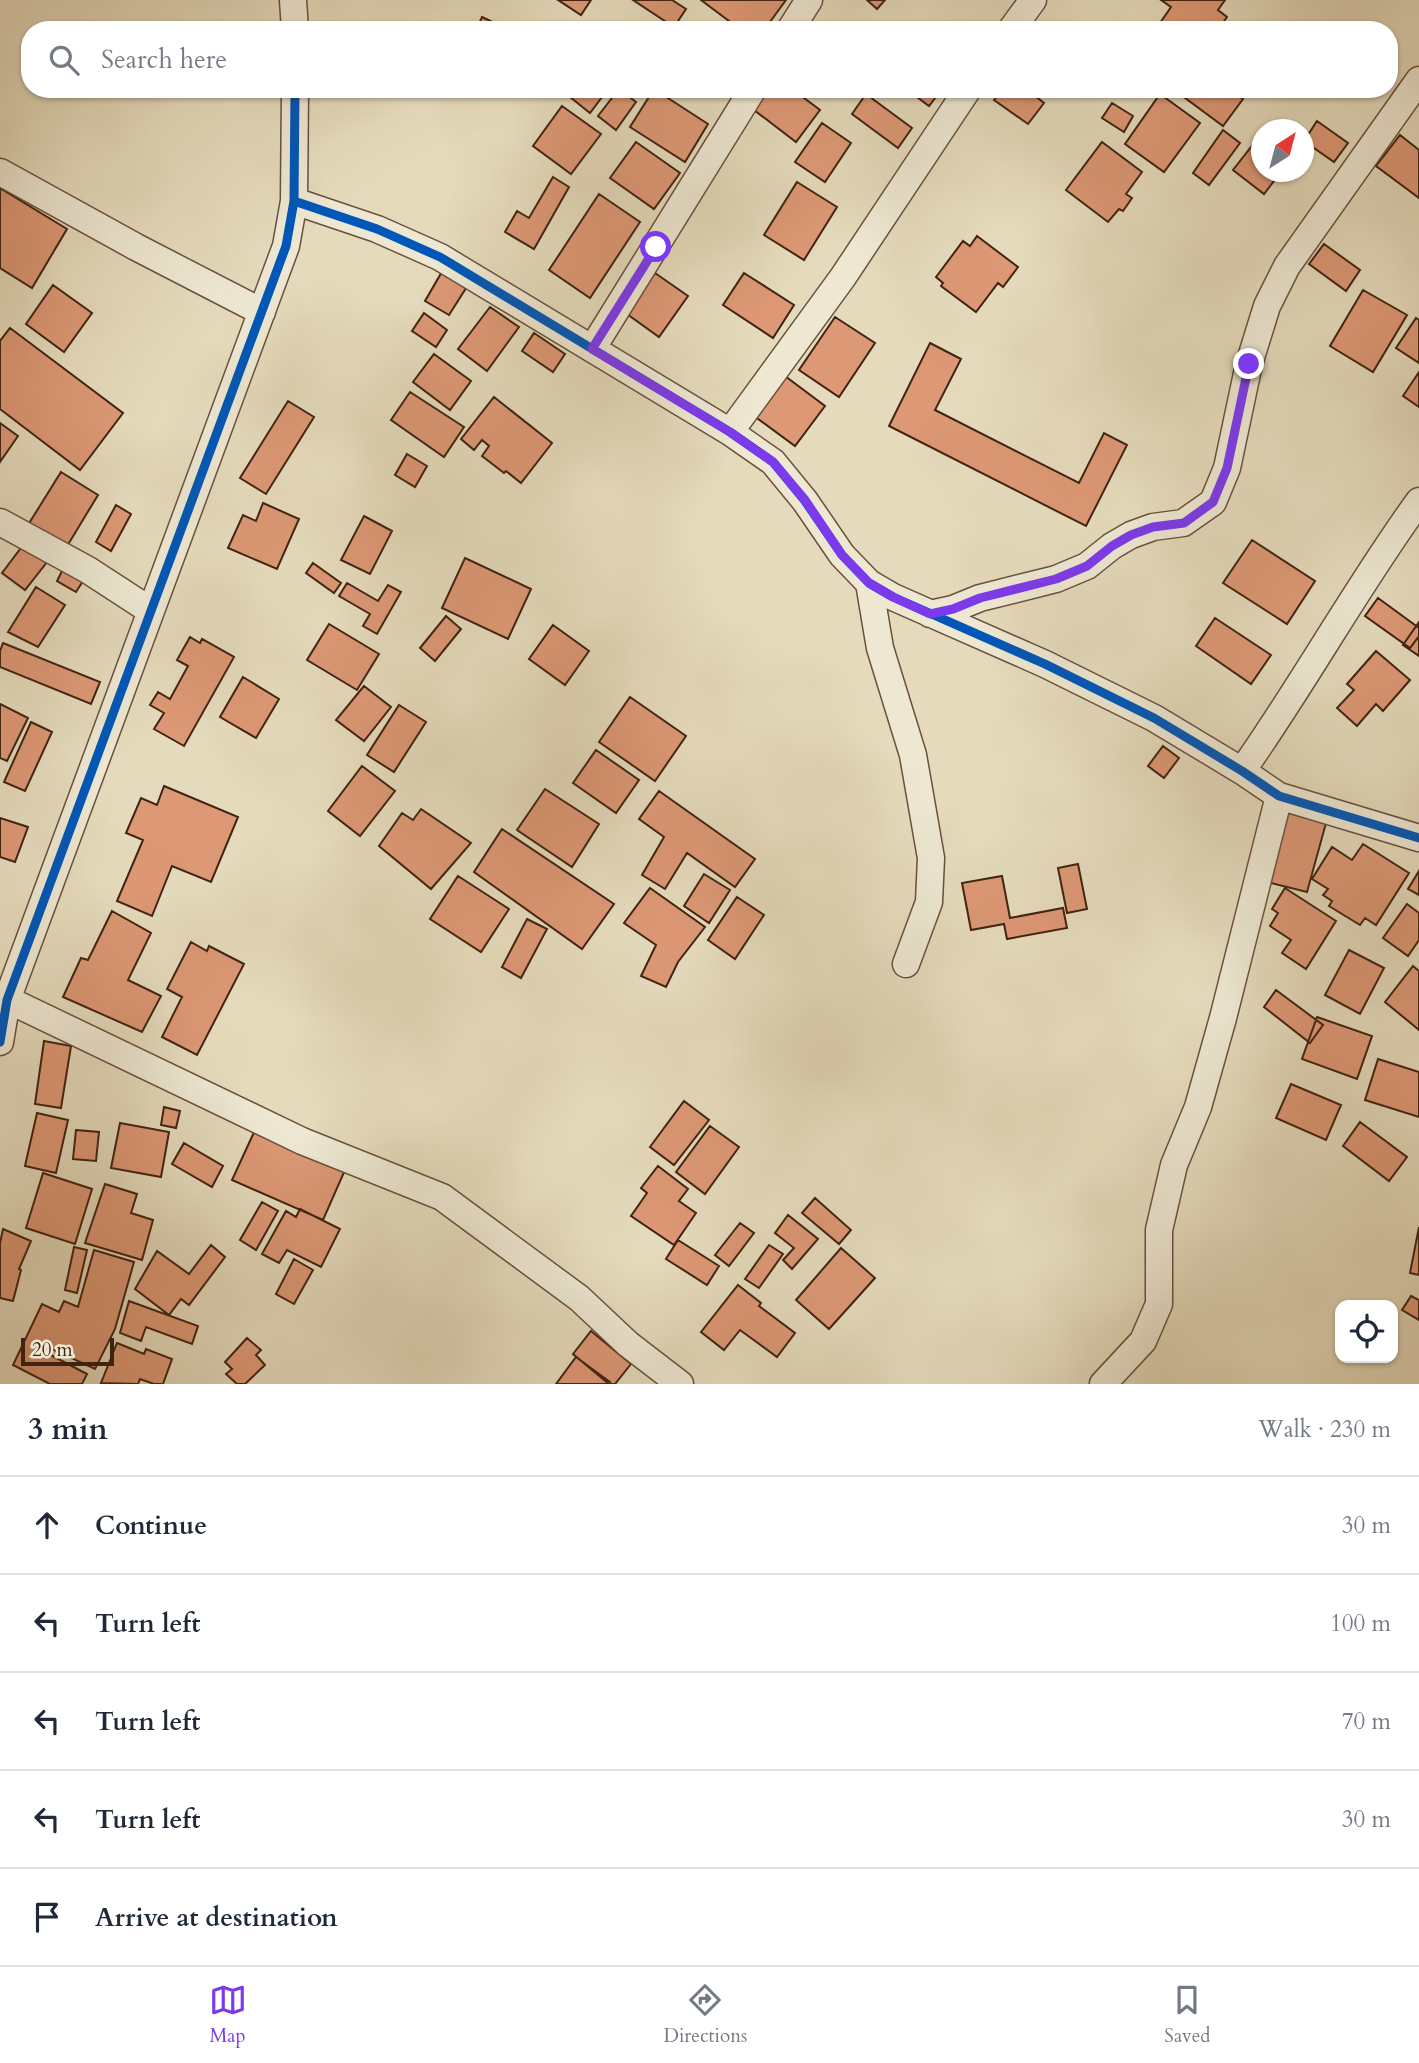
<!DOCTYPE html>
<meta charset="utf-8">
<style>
:root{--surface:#fff;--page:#f2f2f3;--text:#1f2937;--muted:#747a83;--line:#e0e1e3;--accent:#7c3aed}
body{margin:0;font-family:Cardo,serif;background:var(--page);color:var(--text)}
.controls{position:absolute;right:21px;bottom:21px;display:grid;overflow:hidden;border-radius:14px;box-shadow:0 2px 5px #0004}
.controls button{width:63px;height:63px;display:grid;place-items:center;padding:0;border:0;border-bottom:2px solid var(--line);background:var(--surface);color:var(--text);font:35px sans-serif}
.compass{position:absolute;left:1251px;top:119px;width:63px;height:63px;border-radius:50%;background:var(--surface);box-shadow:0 2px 5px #0004;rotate:36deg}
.scale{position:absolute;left:21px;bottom:18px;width:93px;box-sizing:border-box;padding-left:7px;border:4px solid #402311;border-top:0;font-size:19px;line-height:24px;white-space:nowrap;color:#402311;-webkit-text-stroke:5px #eee8d3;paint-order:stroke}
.stop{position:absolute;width:21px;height:21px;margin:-16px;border:5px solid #7c3aed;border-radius:50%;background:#fff}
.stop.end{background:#7c3aed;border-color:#fff;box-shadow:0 2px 7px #0008}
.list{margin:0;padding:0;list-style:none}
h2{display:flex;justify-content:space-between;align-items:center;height:91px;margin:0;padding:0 28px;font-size:30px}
h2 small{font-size:23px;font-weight:400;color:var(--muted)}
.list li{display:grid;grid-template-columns:46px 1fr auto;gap:21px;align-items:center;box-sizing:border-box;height:98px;padding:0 28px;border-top:2px solid var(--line)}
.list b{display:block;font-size:26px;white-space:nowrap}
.list em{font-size:23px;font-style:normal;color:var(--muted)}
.icon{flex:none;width:38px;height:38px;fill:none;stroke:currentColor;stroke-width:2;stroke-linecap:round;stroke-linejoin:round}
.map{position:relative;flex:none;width:1419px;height:1384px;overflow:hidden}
.search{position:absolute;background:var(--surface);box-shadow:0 2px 5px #0004;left:21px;right:21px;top:21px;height:77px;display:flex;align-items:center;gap:18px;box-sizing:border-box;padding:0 24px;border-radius:28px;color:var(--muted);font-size:26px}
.sheet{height:581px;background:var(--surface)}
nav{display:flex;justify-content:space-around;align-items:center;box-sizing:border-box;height:98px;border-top:2px solid var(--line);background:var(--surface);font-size:19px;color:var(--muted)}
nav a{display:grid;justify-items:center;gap:4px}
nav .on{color:var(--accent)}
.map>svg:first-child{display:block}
.building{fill:#dd9875;stroke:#402311;stroke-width:2}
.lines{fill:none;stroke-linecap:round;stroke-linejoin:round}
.minor-casing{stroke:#69513c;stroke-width:29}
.minor{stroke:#eee8d3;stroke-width:26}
.cycleway-casing{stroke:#eee8d3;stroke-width:13}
.cycleway{stroke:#0057b8;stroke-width:9}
.route{stroke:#7c3aed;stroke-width:9}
</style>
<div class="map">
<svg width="1419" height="1384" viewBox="0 0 1419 1384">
<rect width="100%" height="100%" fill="#e5dbbc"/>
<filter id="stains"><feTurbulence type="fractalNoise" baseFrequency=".00286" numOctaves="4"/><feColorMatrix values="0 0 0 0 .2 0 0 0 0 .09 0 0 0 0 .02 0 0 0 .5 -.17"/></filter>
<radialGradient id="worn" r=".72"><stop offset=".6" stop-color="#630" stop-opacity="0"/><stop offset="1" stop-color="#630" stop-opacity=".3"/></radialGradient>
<path class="building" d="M558,0H591L581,15Z
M633,0H672L686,9L674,27Z
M701,0H786L764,30H741Z
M867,0H885L877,9Z
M1161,0H1225L1218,10L1227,17L1218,30H1169L1160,23L1171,7Z
M482,17L501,26L499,30H476Z
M560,89H608L590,113Z
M619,89L636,102L616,130L598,116Z
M654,89L708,124L685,162L630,127Z
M769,89H792L820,110L796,142L754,110Z
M923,89H942L929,106L917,97Z
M1002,89H1026L1044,103L1028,124L994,100Z
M1173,89H1230L1243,99L1223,126Z
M866,94L912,128L898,148L852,114Z
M1160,94L1200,123L1164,172L1125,144Z
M1112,103L1133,116L1124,132L1102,118Z
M562,106L601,134L571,174L533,146Z
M1317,121L1348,143L1334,162L1304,141Z
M822,123L851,143L825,182L795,162Z
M1223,130L1240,143L1209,185L1193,173Z
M1262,133V172H1281L1264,194L1233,170Z
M1400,135L1419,150V198L1376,166Z
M636,142L680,173L654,209L610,178Z
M1102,142L1142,172L1126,194L1132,198L1123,211L1119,209L1108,222L1066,190Z
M553,177L569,187L534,249L505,232L517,211L529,218Z
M797,182L837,207L804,260L764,235Z
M0,188L67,229L32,288L0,268Z
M599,194L640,222L590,298L549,270Z
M977,236L1018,267L1003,287L998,283L976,312L941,286L943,283L936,277L963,241L970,246Z
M1324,244L1360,270L1346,291L1309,264Z
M443,270L468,285L449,315L425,301Z
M655,273L688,296L659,337L627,314Z
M744,273L794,305L773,338L723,305Z
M53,285L92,313L64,352L26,324Z
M1363,290L1407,315L1373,372L1330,346Z
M490,307L519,327L487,371L458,349Z
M424,313L447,330L436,347L412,331Z
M835,317L875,343L839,397L799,370Z
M1416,318L1419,320V363L1396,348Z
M10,328L123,413L80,470L0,409V341Z
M534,333L565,354L553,372L522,351Z
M930,343L961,359L935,410L1079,483L1104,433L1127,445L1086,526L889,426Z
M434,354L471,381L450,410L413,382Z
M1419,372V407L1403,396Z
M785,376L825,406L795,446L754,416Z
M410,392L464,427L444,457L391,420Z
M494,397L552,443L521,483L506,471L504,473L482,456L489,446L482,440L474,450L461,439Z
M288,401L314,417L266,494L240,478Z
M0,423L18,436L0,462Z
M407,454L427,466L415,487L395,475Z
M61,472L98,495L66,548L28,525Z
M263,503L299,519L277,569L228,548L243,515L256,521Z
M116,505L131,514L111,551L96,542Z
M364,516L392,531L370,574L341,560Z
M27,540L51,557L25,590L2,573Z
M1252,540L1315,581L1287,624L1223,583Z
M465,558L531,589L508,639L442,608Z
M313,563L341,583L334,593L306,573Z
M63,569L83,581L76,592L57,581Z
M347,583L378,601L388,585L401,592L377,634L363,626L370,614L339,596Z
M36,587L65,605L38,647L8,632Z
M1378,598L1419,628V636L1410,648L1365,616Z
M446,616L461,629L435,661L420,648Z
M1215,618L1271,655L1251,684L1196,646Z
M1419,622V656L1403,645Z
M329,624L379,654L357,690L307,660Z
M553,625L589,651L565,685L529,659Z
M190,637L200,643L202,639L234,657L184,746L154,729L164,713L150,705L158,692L170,699L188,666L177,660Z
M3,643L100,682L91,704L0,667V651Z
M1376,651L1410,680L1383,711L1376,704L1357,726L1337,708L1354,690L1347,684Z
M243,677L279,699L256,738L220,717Z
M364,686L391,707L364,741L336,720Z
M630,697L686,736L655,781L599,742Z
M0,704L28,718L7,761L0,758Z
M399,705L426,722L394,772L367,755Z
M31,722L52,732L25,791L4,782Z
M1163,746L1179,758L1164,778L1148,766Z
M596,750L639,780L616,813L573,783Z
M362,766L395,791L360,836L328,811Z
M164,786L238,817L211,882L172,866L152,916L117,901L143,840L126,833L141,798L157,805Z
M545,789L599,824L572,867L517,830Z
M659,791L755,859L735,887L687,853L665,889L642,875L664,837L639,819Z
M421,809L471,843L431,889L379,846L402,813L413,820Z
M1282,811L1326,823L1307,892L1263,881Z
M0,818L28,827L15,862L0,857Z
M502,829L614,904L582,949L474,872Z
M1363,844L1409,873L1376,925L1365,918L1360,925L1329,906L1332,901L1323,895L1328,889L1312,879L1332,847L1352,860Z
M1078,864L1087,909L1067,913L1058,868Z
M1419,871V895L1408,889Z
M704,874L730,890L709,923L684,906Z
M458,876L509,909L481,952L430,919Z
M1002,876L1010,918L1063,908L1067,928L1007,939L1004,924L971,930L962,883Z
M650,888L705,927L678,962L666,987L641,976L656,945L624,923Z
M1285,888L1336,921L1306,969L1282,953L1291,940L1270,926L1278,913L1272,909Z
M737,897L764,915L735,959L708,940Z
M1407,904L1419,913V940L1408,956L1383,938Z
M112,911L151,933L128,980L161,996L142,1032L63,997L81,958L88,960Z
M527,919L547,929L521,978L502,967Z
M191,942L207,951L209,946L244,964L197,1055L162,1037L182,997L167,989Z
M1349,950L1384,968L1360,1014L1325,995Z
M1413,966L1419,971V1030L1385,1002Z
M1276,990L1323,1025L1310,1043L1264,1007Z
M1317,1017L1372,1036L1357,1079L1302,1059Z
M44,1041L71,1046L61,1108L35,1104Z
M1378,1059L1419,1072V1117L1365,1100Z
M1291,1084L1341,1105L1326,1140L1276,1118Z
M684,1101L709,1120L674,1165L650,1147Z
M164,1107L180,1111L176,1128L161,1125Z
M37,1113L68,1120L56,1173L25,1166Z
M1360,1122L1407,1157L1389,1181L1343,1146Z
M120,1123L169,1132L161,1177L111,1168Z
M710,1126L739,1147L705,1194L676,1172Z
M76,1130L99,1132L96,1161L73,1159Z
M255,1130L345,1170L323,1220L232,1180Z
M184,1143L223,1166L212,1187L172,1164Z
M658,1166L688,1189L679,1201L696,1213L674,1245L631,1216L647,1193L641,1188Z
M43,1173L92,1189L75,1244L26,1228Z
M105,1184L137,1194L131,1213L153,1220L142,1260L85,1243Z
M815,1198L851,1230L839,1244L802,1213Z
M262,1202L278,1211L256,1250L240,1240Z
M300,1209L340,1229L321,1267L287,1250L279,1263L262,1254L286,1211L296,1217Z
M788,1215L818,1239L792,1269L783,1260L794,1248L775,1233Z
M740,1223L754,1233L729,1266L715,1255Z
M1419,1227V1275L1410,1273Z
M3,1229L31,1241L19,1269L21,1270L13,1301L0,1298V1243Z
M678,1240L719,1266L707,1285L666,1259Z
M211,1245L225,1257L189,1305L181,1299L169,1315L135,1289L157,1251L189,1274Z
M769,1245L783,1254L759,1288L745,1279Z
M74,1247L87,1250L77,1293L65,1290Z
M841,1248L875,1278L829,1329L796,1300Z
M94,1250L134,1262L115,1329L95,1369L50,1348L47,1353L87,1374L82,1384H50L13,1365L42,1304L59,1312L64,1301L78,1307Z
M294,1259L313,1270L294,1304L276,1294Z
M738,1285L761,1303L759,1306L795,1333L777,1357L740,1330L724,1350L701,1332Z
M1411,1296L1419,1300V1320L1402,1310Z
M129,1301L198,1326L192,1344L146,1327L141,1341L120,1333Z
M591,1331L631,1364L615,1384H609L573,1354Z
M247,1338L261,1350L256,1355L265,1365L245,1384H237L226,1374L232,1369L225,1362Z
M117,1343L144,1354L146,1349L172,1359L163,1384H154L140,1379L138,1384L101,1383Z
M576,1357L610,1382L609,1384H556Z"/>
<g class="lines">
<g class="minor-casing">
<path id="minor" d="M293,0L295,30
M790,30L809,0
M1011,30L1033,0
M0,172L136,247L262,312
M294,201L377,229L440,257L730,432L773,462L805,501L842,555L869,583L893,597L1045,664L1154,718L1242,771L1279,796L1419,838
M592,349L753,89
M730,432L843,277L968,89
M0,522L88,570L151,611
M869,583L880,648L913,755L931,858L929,902L906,964
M930,614L953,609L980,598L1056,579L1087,566L1112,546L1131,535L1153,527L1183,523L1213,502L1227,468L1249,364L1267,306L1287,266L1419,80
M1242,771C1304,683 1356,588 1419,501
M0,996L302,1141L442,1197L579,1298L628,1344L680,1384
M0,1042L7,1000L286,246L294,201L295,89
M1103,1384L1143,1341L1159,1304V1230L1174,1165L1198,1107L1223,1018L1279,796"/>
</g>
<use href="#minor" class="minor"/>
<g class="cycleway-casing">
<path id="cycleway" d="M294,201L377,229L440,257L730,432L773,462L805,501L842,555L869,583L893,597L1045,664L1154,718L1242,771L1279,796L1419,838
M0,1042L7,1000L286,246L294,201L295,89"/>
</g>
<use href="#cycleway" class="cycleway"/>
</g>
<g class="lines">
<path class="route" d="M656,247L592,349L730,432L773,462L805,500L842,555L869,583L893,597L930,614L953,609L980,598L1056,579L1087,566L1112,546L1131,535L1153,527L1184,523L1213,502L1227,468L1249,364"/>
</g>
<rect width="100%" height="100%" filter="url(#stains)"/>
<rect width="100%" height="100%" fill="url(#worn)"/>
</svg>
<div class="controls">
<button><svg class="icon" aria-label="locate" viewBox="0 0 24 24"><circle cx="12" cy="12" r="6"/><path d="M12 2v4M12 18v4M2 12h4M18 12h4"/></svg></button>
</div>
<svg class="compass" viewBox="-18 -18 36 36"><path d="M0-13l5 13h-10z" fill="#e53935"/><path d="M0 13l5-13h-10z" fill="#747a83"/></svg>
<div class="scale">20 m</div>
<div class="stop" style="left:656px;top:247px"></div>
<div class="stop end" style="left:1249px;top:364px"></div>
<div class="search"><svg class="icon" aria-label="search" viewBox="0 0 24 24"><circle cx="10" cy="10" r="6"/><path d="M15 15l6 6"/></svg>Search here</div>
</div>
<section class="sheet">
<h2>3 min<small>Walk · 230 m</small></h2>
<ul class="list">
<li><svg class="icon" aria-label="ahead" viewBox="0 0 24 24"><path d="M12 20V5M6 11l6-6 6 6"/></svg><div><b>Continue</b></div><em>30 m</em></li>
<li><svg class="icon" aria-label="left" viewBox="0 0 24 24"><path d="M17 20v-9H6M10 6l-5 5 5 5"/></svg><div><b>Turn left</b></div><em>100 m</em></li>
<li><svg class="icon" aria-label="left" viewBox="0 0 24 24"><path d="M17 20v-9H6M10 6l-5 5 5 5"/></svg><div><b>Turn left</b></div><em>70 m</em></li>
<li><svg class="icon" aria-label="left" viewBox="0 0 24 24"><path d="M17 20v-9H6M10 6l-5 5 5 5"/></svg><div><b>Turn left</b></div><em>30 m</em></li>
<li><svg class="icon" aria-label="arrive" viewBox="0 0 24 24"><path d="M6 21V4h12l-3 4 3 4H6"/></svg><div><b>Arrive at destination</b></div></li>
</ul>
</section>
<nav>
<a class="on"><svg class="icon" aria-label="map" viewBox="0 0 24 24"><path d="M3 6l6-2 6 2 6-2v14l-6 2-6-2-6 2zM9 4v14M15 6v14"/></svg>Map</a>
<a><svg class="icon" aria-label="directions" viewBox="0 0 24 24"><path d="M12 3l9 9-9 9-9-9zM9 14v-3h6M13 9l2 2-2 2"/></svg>Directions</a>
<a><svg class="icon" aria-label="saved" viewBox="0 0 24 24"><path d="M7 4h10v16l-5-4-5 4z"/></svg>Saved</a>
</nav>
